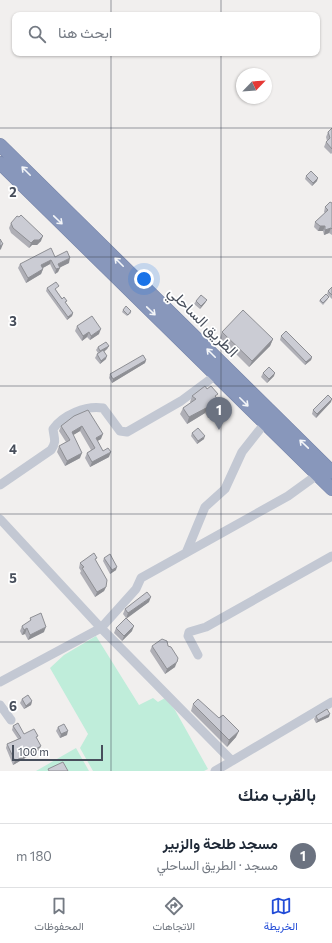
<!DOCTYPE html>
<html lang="ar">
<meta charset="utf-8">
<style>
:root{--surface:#fff;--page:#f6f6f7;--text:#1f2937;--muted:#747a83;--line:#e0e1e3;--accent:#224cd7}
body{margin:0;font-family:Commissioner,Vazirmatn,sans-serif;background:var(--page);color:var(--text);direction:rtl}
.compass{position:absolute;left:236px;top:68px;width:36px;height:36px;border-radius:50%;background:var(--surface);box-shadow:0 1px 3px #0004;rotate:65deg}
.scale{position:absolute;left:12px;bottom:10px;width:91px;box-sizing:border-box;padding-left:4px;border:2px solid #474e5b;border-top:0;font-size:11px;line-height:14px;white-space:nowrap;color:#474e5b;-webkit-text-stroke:3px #fff;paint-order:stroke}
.you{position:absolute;left:144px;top:279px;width:14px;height:14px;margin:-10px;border:3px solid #fff;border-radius:50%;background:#1a73e8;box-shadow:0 0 0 6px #1a73e833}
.badge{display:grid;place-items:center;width:26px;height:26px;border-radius:50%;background:var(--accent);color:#fff;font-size:13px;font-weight:700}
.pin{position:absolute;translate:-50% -33px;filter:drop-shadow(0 1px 2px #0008)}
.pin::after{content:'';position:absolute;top:21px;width:14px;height:12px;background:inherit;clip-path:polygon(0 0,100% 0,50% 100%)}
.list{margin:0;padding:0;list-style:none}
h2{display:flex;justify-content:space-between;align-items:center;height:52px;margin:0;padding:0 16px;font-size:17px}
h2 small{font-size:13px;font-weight:400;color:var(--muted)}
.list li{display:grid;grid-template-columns:26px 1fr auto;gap:12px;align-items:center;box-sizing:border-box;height:64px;padding:0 16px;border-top:1px solid var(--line)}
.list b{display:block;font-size:15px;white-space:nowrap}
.list p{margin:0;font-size:13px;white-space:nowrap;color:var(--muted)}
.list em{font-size:13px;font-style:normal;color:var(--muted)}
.icon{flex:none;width:22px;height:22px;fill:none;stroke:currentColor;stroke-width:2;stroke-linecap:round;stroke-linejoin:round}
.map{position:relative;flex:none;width:332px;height:771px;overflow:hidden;direction:ltr}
.search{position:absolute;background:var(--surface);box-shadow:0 1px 3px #0004;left:12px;right:12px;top:12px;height:44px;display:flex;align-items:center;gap:10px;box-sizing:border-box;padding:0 14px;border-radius:8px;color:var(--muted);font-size:15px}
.sheet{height:116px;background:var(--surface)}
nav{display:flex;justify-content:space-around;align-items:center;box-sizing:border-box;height:56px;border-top:1px solid var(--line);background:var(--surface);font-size:11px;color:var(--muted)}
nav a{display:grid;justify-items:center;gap:2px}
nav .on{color:var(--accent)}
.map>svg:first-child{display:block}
.green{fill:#bfedda}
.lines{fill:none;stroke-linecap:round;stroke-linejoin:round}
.highway-casing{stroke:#7482a7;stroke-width:14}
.minor{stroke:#c3c8d3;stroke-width:9}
.highway{stroke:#8897bb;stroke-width:13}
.wall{fill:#afafb6}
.shaded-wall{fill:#8e8f94}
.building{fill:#cbccd4;stroke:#8e8f94}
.oneway{stroke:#f3f5f8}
.grid{fill:none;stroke:#474e5b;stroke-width:1;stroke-opacity:0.55}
.labels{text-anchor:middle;stroke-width:3.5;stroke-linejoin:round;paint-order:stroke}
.street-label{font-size:15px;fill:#474e5b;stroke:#fff}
.grid-label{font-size:13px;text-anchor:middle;font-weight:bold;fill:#474e5b;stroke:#fff;stroke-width:3.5;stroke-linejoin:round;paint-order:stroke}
</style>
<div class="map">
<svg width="332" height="771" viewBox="0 0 332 771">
<rect width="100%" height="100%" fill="#f1efee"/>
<path class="green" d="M96,636L139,705L153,698L158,702L165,698L175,710L208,769L204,771H93L80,748L88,734L50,668L64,655Z
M76,748L89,771H36Z"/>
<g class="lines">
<g class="highway-casing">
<path id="highway" d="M0,145L332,472
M0,163L332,489"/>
</g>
<path class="minor" d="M0,485L51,450C57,442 54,438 53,429C63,415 86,405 103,408L120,431L127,432L181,401L216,375
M0,519L101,628L232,761
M186,553L205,507L225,489L242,452L265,423
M198,655L188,636L189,632L206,627L332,556
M0,682L101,628L136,589L141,578L288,496L317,475
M0,705L11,720
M215,771L332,702"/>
<use href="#highway" class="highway"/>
</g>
<path class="wall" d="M332,128V153L331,154L324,147L326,142L327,141L326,137L328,132Z
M306,176L317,181L312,186L305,179Z
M332,203V235L329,233L324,235L323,231H318L314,227L315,222L325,213L324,212L325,207Z
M11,223L41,241L37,245H32L29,248L11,233L9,228Z
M55,257L69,263L60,267L58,272L55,274L50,264L43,268V269L41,274L26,283L18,268L20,264Z
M332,287V299L327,294L328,291Z
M47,288L57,290H56L73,313L72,316L67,320L46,291Z
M328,299L323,305L319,301L320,300Z
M207,300L205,303L200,309L194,304L196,301Z
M123,310L131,311V313L127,316L122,312Z
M77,326L99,334L90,340L87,337L82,341L75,331Z
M222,332L273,339L270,346L249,367L220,338Z
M281,336L312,357L311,360L305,365L280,340Z
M109,346L107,349L104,352L106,359L100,364L95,358L97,354L98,353L96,350L98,347Z
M146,360L145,363L112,383L109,378L110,374Z
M263,373L274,376L267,383L261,377Z
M192,396L216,398L226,409L224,416L218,419L214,414L208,418L205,413L187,424L180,414L183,408L191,403L190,402Z
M331,402L316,418L312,414L313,410Z
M74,416L101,439L97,441L103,451L109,457L90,467L85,458L87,453L91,450L80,431L73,435L80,458L65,466L57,452L59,446L66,442L59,431L61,426Z
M192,433L204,439L197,444L191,436Z
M104,558L116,570L110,574L103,561Z
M96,561L106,587L104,591L95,597L80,573L81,571L79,568L80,563Z
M149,602L126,618L132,631L122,641L114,633L116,628L126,618L123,614L125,609Z
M30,618L44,632L28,640L25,634L22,635L20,631L22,626L30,621Z
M152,646H168L175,667L165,674L150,651Z
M22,699L32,701L31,705L24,709L20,703Z
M193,704L236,737L227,747L191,711Z
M316,716L329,717L316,723L314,719Z
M13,726L24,734L37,738L39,750L13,765L6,748L7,744L18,739L12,730Z
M58,727L67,735L60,738L56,731Z"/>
<path class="shaded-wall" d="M318,178L317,181L312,186L313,183Z
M320,226H325L323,231H318Z
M331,228L329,233L324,235L325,230Z
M43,236L41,241L37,245H32L29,248L31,243L34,240Z
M3,244L1,249L0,250V246Z
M70,258L69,263L57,269L58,264Z
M51,260L50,264L39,270L41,265Z
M60,268L58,272L55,274L56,269Z
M43,269L41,274L26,283L28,278Z
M207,300L205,303L200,309L201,306Z
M73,313L72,316L67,320L68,317Z
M101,329L99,334L90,340L91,336Z
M89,332L87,337L82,341L83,336Z
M273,339L270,346L249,367L252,361Z
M109,346L107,349L99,355L100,351Z
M107,356L106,359L100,364L101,361Z
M312,357L311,360L305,365L306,362Z
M146,360L145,363L112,383L113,379Z
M275,373L274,376L267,383L269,379Z
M332,399L331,402L316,418L317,414Z
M208,407L205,413L187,424L189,417Z
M216,408L214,414L208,418L210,411Z
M226,409L224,416L218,419L220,413Z
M82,426L80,431L70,437L72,432Z
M103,434L101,439L94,443L96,438Z
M205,436L204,439L197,444L198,441Z
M111,452L109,457L90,467L92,462Z
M82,453L80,458L65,466L67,461Z
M117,567L116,570L110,574L112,570Z
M106,587L104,591L95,597L97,592Z
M151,597L149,602L126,619L128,613Z
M134,626L132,631L122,641L124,636Z
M46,627L44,632L28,640L30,635Z
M27,628L25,634L22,635L24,630Z
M177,662L175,667L165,674L167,669Z
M32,701L31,705L24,709L26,706Z
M330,714L329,717L316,723L318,720Z
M68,731L67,735L60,738L61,734Z
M239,731L236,737L227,747L229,740Z
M41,746L39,750L13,765L15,761Z"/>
<path class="building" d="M332,128V149L326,142L330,138L328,132Z
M311,171L318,178L313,183L306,176Z
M330,202L332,203V229L331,228L325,230V226H320L315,222L328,210L325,207Z
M21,215L43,236L39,240H34L31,243L13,228L11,223L17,216L19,217Z
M0,239L3,244L0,246Z
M51,248L55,257L67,251L70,258L58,264L60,268L56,269L51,260L41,265L43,269L28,278L20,264Z
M56,282L59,286L55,289L62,299L64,297L67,301L65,302L73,313L68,317L47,288Z
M332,287V295L328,291Z
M326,294L329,297L323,303L320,300Z
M201,295L207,300L201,306L196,301Z
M126,306L131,311L128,315L123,310Z
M243,310L273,339L252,361L222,332Z
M92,316L101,329L91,336L89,332L83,336L77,326Z
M286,331L312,357L306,362L281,336Z
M106,342L109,346L100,351L98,347Z
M103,350L107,356L101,361L97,354Z
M143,355L146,360L113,379L110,374Z
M269,367L275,373L269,379L263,373Z
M205,386L207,389L211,386L218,394L215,396L226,409L220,413L216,408L210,411L208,407L189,417L183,408L196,399L192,396Z
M328,395L332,399L317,414L313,410Z
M88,410L103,434L96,438L103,451L108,448L111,452L92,462L87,453L95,448L82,426L72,432L82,453L67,461L59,446L70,440L61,426L74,416Z
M198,428L205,436L198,441L192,433Z
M94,553L97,558L95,559L107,580L106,587L97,592L82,568L84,567L80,563Z
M110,554L117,567L112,570L104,558Z
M147,592L151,597L128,613L125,609Z
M41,613L46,627L30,635L27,628L24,630L22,626L31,620L30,618Z
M126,618L134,626L124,636L116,628Z
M162,639L167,641L168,646L171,647L178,658L177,662L167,669L152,646Z
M28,695L32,701L26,706L22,699Z
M198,699L219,718L223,715L239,731L229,740L193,704Z
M327,709L330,714L318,720L316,716Z
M18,723L24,734L34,729L38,736L36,737L41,746L15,761L7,744L21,738L13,726Z
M64,724L68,731L61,734L58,727Z
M63,762L68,771H49L48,769Z"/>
<defs><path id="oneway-shaft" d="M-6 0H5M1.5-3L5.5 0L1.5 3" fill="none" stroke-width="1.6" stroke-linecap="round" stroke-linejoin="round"/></defs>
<g class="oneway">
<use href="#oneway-shaft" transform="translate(26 171) rotate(-135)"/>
<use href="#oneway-shaft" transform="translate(58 220) rotate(44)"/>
<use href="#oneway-shaft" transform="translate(119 262) rotate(-135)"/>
<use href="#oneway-shaft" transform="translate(151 311) rotate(44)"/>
<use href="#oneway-shaft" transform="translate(211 353) rotate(-135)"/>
<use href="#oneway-shaft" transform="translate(244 402) rotate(45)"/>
<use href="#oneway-shaft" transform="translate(304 444) rotate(-136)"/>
</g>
<path class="grid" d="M111,0V15M221,0V15M111,53V771M221,53V771M0,128H332M0,257H332M0,386H332M0,514H332M0,642H332"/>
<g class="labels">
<g class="street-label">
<text transform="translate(203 322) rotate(45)" y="5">الطريق الساحلي</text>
</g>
</g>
<g class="grid-label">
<text x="13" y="197">2</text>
<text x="13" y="326">3</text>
<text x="13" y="454">4</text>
<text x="13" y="583">5</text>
<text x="13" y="711">6</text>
</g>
</svg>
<svg class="compass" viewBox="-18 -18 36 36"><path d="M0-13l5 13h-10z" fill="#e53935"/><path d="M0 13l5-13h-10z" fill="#747a83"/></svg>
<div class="scale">100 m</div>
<div class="you"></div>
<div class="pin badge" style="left:219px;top:430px;background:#6b7280">1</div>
<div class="search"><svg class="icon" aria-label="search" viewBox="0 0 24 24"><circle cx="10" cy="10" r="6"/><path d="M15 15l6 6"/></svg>ابحث هنا</div>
</div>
<section class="sheet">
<h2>بالقرب منك<small></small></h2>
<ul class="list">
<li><span class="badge" style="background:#6b7280">1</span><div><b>مسجد طلحة والزبير</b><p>مسجد · الطريق الساحلي</p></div><em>180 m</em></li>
</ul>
</section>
<nav>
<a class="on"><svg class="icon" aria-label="map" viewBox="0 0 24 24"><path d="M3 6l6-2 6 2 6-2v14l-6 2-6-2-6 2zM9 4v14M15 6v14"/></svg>الخريطة</a>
<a><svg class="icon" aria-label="directions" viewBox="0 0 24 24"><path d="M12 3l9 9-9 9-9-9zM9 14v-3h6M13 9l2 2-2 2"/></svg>الاتجاهات</a>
<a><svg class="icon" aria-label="saved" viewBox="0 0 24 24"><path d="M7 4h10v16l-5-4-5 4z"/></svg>المحفوظات</a>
</nav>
